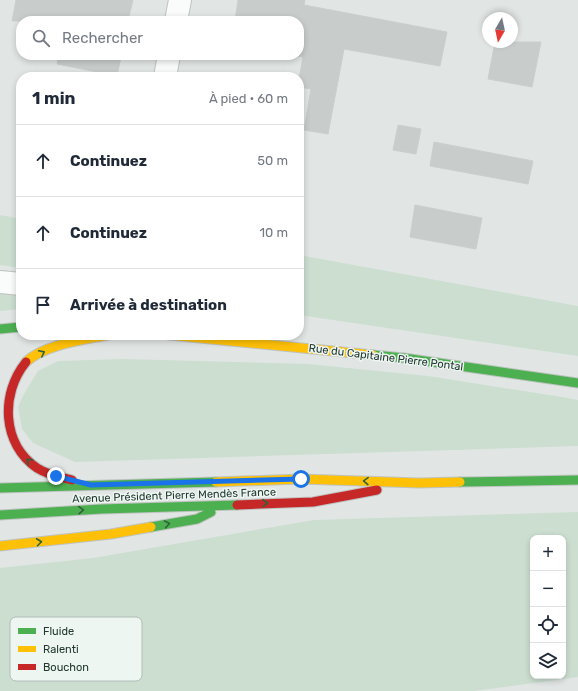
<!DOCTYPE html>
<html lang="fr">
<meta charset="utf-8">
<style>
:root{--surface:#fff;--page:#f6f6f7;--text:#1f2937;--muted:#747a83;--line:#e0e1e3}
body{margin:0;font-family:Rubik,sans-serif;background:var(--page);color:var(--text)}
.controls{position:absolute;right:12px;bottom:12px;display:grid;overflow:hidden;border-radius:8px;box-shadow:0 2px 6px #0003}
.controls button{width:36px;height:36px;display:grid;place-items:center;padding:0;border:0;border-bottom:1px solid var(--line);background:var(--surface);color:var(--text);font:20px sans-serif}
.compass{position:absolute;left:482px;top:12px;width:36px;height:36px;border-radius:50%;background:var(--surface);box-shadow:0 2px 6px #0003;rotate:189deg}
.stop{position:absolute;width:12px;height:12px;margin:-9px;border:3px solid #1a73e8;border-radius:50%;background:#fff}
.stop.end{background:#1a73e8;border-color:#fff;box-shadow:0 1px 4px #0008}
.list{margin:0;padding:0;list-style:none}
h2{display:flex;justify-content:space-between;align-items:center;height:52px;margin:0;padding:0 16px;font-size:17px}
h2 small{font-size:13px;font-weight:400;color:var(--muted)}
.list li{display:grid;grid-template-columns:26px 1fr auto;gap:12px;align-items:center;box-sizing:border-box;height:72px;padding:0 16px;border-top:1px solid var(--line)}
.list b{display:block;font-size:15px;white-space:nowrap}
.list em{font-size:13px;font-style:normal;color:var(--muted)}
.icon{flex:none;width:22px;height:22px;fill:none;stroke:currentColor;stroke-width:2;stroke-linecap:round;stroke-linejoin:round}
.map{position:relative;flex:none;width:578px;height:691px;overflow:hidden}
.search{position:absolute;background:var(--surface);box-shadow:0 2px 6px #0003;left:16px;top:16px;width:288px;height:44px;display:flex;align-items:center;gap:10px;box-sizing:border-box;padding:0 14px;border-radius:16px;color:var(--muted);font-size:15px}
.panel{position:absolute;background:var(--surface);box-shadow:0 2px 6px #0003;left:16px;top:72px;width:288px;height:268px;border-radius:16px}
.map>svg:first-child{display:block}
.green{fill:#cbded0;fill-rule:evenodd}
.building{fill:#c8cdcb;stroke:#cacfcd}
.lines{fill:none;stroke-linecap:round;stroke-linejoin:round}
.street-casing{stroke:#bec3c1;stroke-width:24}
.fast-casing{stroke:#bec3c1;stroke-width:11}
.slow-casing{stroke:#bec3c1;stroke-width:11}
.jam-casing{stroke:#bec3c1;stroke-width:11}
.street{stroke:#fafbfb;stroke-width:22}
.fast{stroke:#4caf50;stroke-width:9}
.slow{stroke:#ffc107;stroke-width:9}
.jam{stroke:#c62828;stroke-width:9}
.oneway{stroke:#30613b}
.route{stroke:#1a73e8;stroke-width:5}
.labels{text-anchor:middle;stroke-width:3;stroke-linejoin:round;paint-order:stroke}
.street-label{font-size:11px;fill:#213730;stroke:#eef6f2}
.key{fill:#eef6f2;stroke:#b0bdb8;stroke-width:1}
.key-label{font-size:11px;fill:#213730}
</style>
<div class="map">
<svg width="578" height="691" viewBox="0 0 578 691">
<rect width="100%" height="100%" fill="#e1e6e4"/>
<path class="green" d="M0,215L21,219V268L0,265Z
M299,255L578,306V356L299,315Z
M0,294H21V309L0,311Z
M122,359L308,364L428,376L568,398L578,400V446L75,462L33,443L22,429L18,407L24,394L38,371L58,361Z
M578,512V677L474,691H0V568L93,558L314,520ZM533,538H563V676H533Z"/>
<path class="building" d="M16,0H133L128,21H12Z
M238,0H305L304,5L447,32L440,66L344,49L328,134L304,130L311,89L299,87V79L303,57L293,55H299V21H235Z
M495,42H541L532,87L488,79Z
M59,55H111L121,57L117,76L57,64Z
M398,125L421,129L416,154L393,150Z
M434,142L533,161L528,184L430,166Z
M415,205L482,218L476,249L410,237Z"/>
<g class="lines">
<g class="street-casing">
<path id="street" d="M176,21L180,0
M165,77L169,55
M0,282L21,284"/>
</g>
<g class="fast-casing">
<path id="fast" d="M0,329L21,327
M373,355L404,358L578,383
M460,482L578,480
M0,488L216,482
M0,515L102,509L237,505
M151,527L197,519L211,512"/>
</g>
<g class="slow-casing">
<path id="slow" d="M169,335L373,355
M26,362C45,344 83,340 108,335
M216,482L301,479L419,483L460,482
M0,546L111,534L151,527"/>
</g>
<g class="jam-casing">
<path id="jam" d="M26,362C0,394 2,444 37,468C48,475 60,477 72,480
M237,505L313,502L377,490"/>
</g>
<use href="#street" class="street"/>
<use href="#fast" class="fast"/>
<use href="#slow" class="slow"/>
<use href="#jam" class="jam"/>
</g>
<defs><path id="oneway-chevron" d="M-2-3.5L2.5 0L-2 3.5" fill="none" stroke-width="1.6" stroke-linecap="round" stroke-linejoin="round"/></defs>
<g class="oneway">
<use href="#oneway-chevron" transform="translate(42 353) rotate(-27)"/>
<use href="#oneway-chevron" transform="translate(29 461) rotate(-138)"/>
<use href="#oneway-chevron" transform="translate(366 481) rotate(-178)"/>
<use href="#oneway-chevron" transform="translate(265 503) rotate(-2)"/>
<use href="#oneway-chevron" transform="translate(81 510) rotate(-4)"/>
<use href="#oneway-chevron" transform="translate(167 524) rotate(-10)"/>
<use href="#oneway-chevron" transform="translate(39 542) rotate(-7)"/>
</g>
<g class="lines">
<path class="route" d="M56,476L91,485L301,479"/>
</g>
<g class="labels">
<g class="street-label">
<text transform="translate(386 357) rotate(7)" y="4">Rue du Capitaine Pierre Pontal</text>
<text transform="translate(174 495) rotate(-2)" y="4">Avenue Président Pierre Mendès France</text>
</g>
</g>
<rect x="10" y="617" width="132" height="64" rx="6" class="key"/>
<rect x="18" y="628" width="18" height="6" fill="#4caf50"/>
<rect x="18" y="646" width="18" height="6" fill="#ffc107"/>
<rect x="18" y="664" width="18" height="6" fill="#c62828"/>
<g class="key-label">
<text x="43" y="635">Fluide</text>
<text x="43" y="653">Ralenti</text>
<text x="43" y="671">Bouchon</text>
</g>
</svg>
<div class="controls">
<button>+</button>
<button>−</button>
<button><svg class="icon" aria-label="locate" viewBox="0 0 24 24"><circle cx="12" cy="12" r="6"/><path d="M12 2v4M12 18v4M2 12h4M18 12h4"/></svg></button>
<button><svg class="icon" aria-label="layers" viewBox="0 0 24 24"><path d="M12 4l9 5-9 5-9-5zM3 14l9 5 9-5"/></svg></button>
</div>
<svg class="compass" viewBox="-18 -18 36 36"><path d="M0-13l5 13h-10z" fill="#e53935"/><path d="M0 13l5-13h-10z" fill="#747a83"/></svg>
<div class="stop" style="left:301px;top:479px"></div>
<div class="stop end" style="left:56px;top:476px"></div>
<div class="search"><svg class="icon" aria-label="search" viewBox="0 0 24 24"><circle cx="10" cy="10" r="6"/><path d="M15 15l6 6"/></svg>Rechercher</div>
<section class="panel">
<h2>1 min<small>À pied · 60 m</small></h2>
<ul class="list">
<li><svg class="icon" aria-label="ahead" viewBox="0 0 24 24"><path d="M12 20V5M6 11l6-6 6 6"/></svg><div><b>Continuez</b></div><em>50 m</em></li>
<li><svg class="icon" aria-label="ahead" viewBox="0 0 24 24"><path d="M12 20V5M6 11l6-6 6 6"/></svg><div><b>Continuez</b></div><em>10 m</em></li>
<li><svg class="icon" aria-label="arrive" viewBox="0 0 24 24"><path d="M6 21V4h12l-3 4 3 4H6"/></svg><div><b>Arrivée à destination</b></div></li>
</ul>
</section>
</div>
